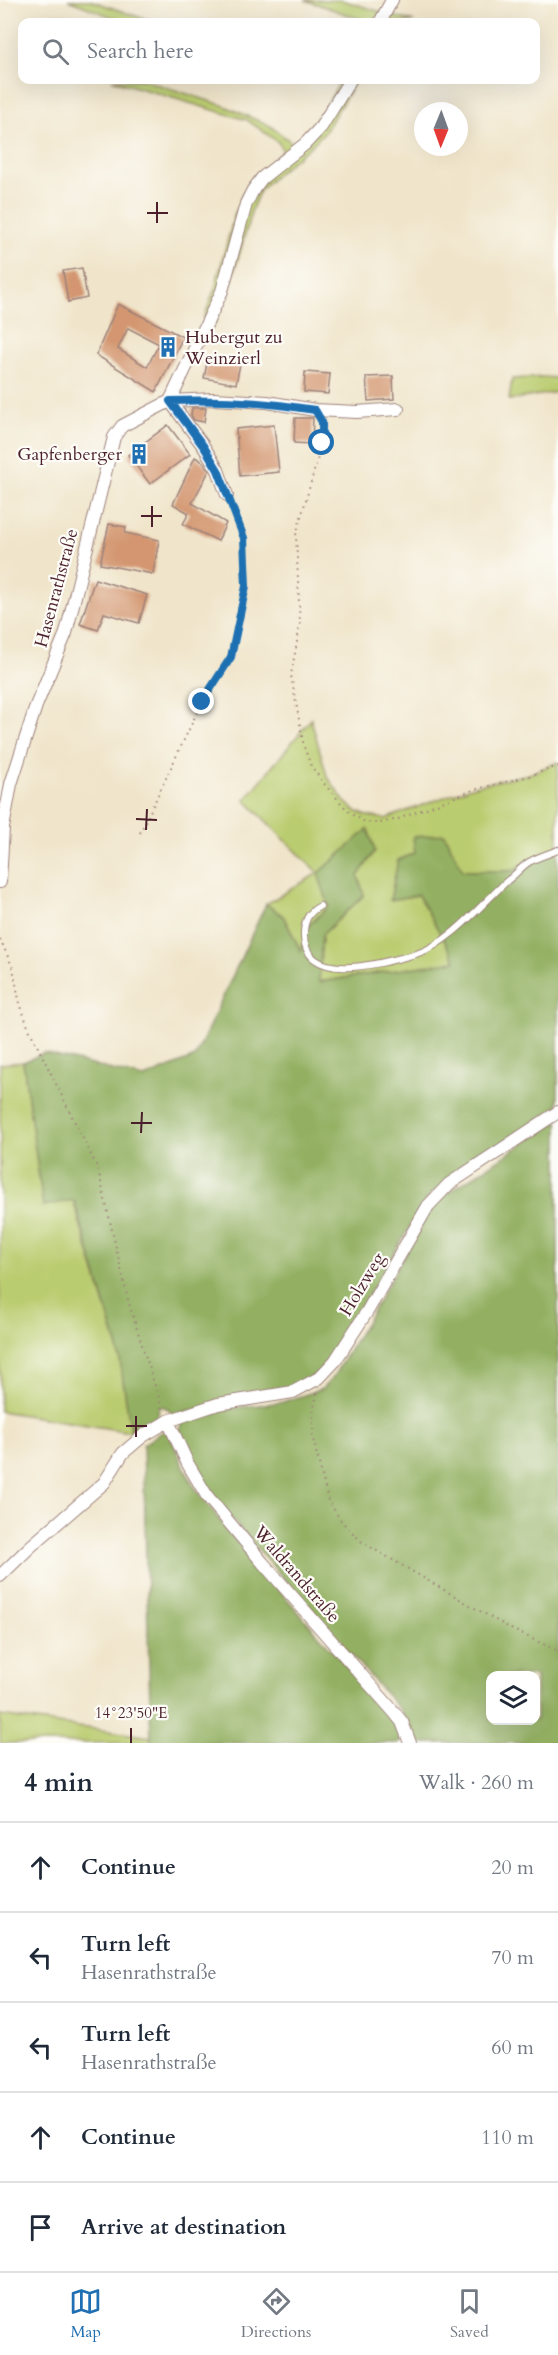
<!DOCTYPE html>
<meta charset="utf-8">
<style>
:root{--surface:#fff;--page:#f6f6f7;--text:#1f2937;--muted:#747a83;--line:#e0e1e3;--accent:#1f6fb2}
body{margin:0;font-family:Cardo,serif;background:var(--page);color:var(--text)}
.controls{position:absolute;right:18px;bottom:18px;display:grid;overflow:hidden;border-radius:12px;box-shadow:0 6px 24px #0002}
.controls button{width:54px;height:54px;display:grid;place-items:center;padding:0;border:0;border-bottom:2px solid var(--line);background:var(--surface);color:var(--text);font:30px sans-serif}
.compass{position:absolute;left:414px;top:102px;width:54px;height:54px;border-radius:50%;background:var(--surface);box-shadow:0 6px 24px #0002;rotate:181deg}
.stop{position:absolute;width:18px;height:18px;margin:-14px;border:4px solid #1f6fb2;border-radius:50%;background:#fff}
.stop.end{background:#1f6fb2;border-color:#fff;box-shadow:0 2px 6px #0008}
.list{margin:0;padding:0;list-style:none}
h2{display:flex;justify-content:space-between;align-items:center;height:78px;margin:0;padding:0 24px;font-size:26px}
h2 small{font-size:20px;font-weight:400;color:var(--muted)}
.list li{display:grid;grid-template-columns:39px 1fr auto;gap:18px;align-items:center;box-sizing:border-box;height:90px;padding:0 24px;border-top:2px solid var(--line)}
.list b{display:block;font-size:22px;white-space:nowrap}
.list p{margin:0;font-size:20px;white-space:nowrap;color:var(--muted)}
.list em{font-size:20px;font-style:normal;color:var(--muted)}
.icon{flex:none;width:33px;height:33px;fill:none;stroke:currentColor;stroke-width:2;stroke-linecap:round;stroke-linejoin:round}
.map{position:relative;flex:none;width:558px;height:1743px;overflow:hidden}
.search{position:absolute;background:var(--surface);box-shadow:0 6px 24px #0002;left:18px;right:18px;top:18px;height:66px;display:flex;align-items:center;gap:15px;box-sizing:border-box;padding:0 21px;border-radius:12px;color:var(--muted);font-size:22px}
.sheet{height:528px;background:var(--surface)}
nav{display:flex;justify-content:space-around;align-items:center;box-sizing:border-box;height:84px;border-top:2px solid var(--line);background:var(--surface);font-size:16px;color:var(--muted)}
nav a{display:grid;justify-items:center;gap:3px}
nav .on{color:var(--accent)}
.map>svg:first-child{display:block}
.green{fill:#bacc6f;stroke:#82764d;stroke-width:1.5}
.forest{fill:#93b062;stroke:#6e6846;stroke-width:1.5;fill-rule:evenodd}
.building{fill:#d39670;fill-rule:evenodd}
.lines{fill:none;stroke-linecap:round;stroke-linejoin:round}
.service-casing{stroke:#9d827a;stroke-width:8}
.minor-casing{stroke:#9d827a;stroke-width:14}
.path{stroke:#9d827a;stroke-width:2;stroke-dasharray:1.5 4.5;stroke-linecap:butt}
.service{stroke:#fff;stroke-width:6}
.minor{stroke:#fff;stroke-width:12}
.route{stroke:#1f6fb2;stroke-width:8}
.ticks{fill:none;stroke:#4a1f2b;stroke-width:2}
.labels{text-anchor:middle;stroke-width:4.5;stroke-linejoin:round;paint-order:stroke}
.poi-label{font-size:18px;fill:#4a1f2b;stroke:#fdfcf7;text-anchor:start}
.street-label{font-size:18px;fill:#4a1f2b;stroke:#fdfcf7}
.ticks-label{font-size:15px;text-anchor:middle;fill:#4a1f2b;stroke:#fdfcf7;stroke-width:4.5;stroke-linejoin:round;paint-order:stroke}
</style>
<div class="map">
<svg width="558" height="1743" viewBox="0 0 558 1743">
<rect width="100%" height="100%" fill="#fdfcf7"/>
<filter id="ink" filterUnits="userSpaceOnUse"><feTurbulence type="fractalNoise" baseFrequency=".0167" numOctaves="2"/><feDisplacementMap in="SourceGraphic" scale="12" xChannelSelector="R" yChannelSelector="G"/><feConvolveMatrix kernelMatrix="1 2 1 2 8 2 1 2 1" color-interpolation-filters="sRGB"/></filter>
<filter id="wash" filterUnits="userSpaceOnUse"><feTurbulence type="fractalNoise" baseFrequency=".008" numOctaves="4" result="noise"/><feDisplacementMap in="SourceGraphic" scale="24" xChannelSelector="R" yChannelSelector="G"/><feGaussianBlur stdDeviation="1.35" result="paint"/><feColorMatrix in="noise" values="0 0 0 0 0 0 0 0 0 0 0 0 0 0 0 0 0 1.4 0 .05"/><feComposite in="paint" operator="in"/></filter>
<g filter="url(#wash)">
<rect width="100%" height="100%" fill="#f0e5ca"/>
<path class="green" d="M68,0H90L153,22H125Z
M305,0H342L414,22H369Z
M112,80H144L225,106L270,126L295,145L324,109L341,80H356L326,130L312,145L280,171L260,190L252,209L229,291L213,327L204,318L215,288L234,216L243,193L258,173L283,151L278,142L247,120Z
M544,377L558,378V392L509,400L512,379Z
M311,719L327,776L344,801L356,811L367,816L385,819L474,786L529,774L558,762V846L511,871H462L444,834L415,853L390,900L418,895L457,961L319,982L322,935L364,895L358,876L375,851L329,906L308,926L301,952L283,916L266,904L318,873L245,800Z
M23,1062L43,1205L73,1200L118,1348L131,1432L0,1411V1064Z
M0,1716L151,1737V1743H0Z"/>
<path class="forest" d="M368,829L375,851L358,876L364,895L322,935L319,982L456,961L418,895L390,900L398,860L415,853L413,837L444,834L463,871H511L558,846V1106L445,1183L428,1197L335,1351C330,1358 324,1367 318,1373C299,1390 202,1407 173,1414L167,1408L159,1406L158,1416L131,1432L118,1348L74,1200L43,1206L23,1062L44,1053L144,1078L195,1057L266,904L283,916L301,951L308,926L329,906L318,874Z
M558,1121V1743H416L407,1721L399,1709L235,1523C212,1494 192,1465 180,1430L183,1421L217,1410L283,1402L322,1389L333,1377L365,1324L432,1207L452,1190ZM490,1676H536V1720H490Z
M161,1432L168,1433L193,1485L231,1535L388,1714L404,1737L399,1743H151L143,1445Z"/>
<g id="blocks">
<path class="building" d="M82,268L87,298L68,302L63,271Z
M118,304L183,337L156,392L96,355ZM128,328L159,344L147,367L118,349Z
M208,358L240,364L236,384L204,378Z
M305,372L330,374L328,394L304,392Z
M393,376L394,399L368,401L366,377Z
M192,408H206L204,422L194,420L191,415Z
M295,418H313L312,444L294,443Z
M168,425L190,454L150,484L128,455Z
M274,425L279,472L240,476L236,429Z
M195,457L203,462L209,471L192,503L226,523L218,541L183,524L189,513L173,504Z
M109,524L126,527L125,533L159,540L153,574L100,564Z
M95,579L147,595L139,623L104,613L98,630L80,624Z"/>
</g>
</g>
<g filter="url(#ink)">
<use href="#blocks" fill-opacity="0" stroke="#9d827a" stroke-width="1.5"/>
<g class="lines">
<g class="service-casing">
<path id="service" d="M320,906C309,912 305,919 304,931C301,988 383,963 416,954C449,944 483,903 508,880C515,875 521,867 529,862C538,857 548,854 558,850"/>
</g>
<g class="minor-casing">
<path id="minor" d="M380,22L392,0
M170,401L214,399L267,402L315,410L357,412L398,409
M170,401L204,447L218,470L227,495
M0,882L3,828L11,784L36,706L66,633L114,437L122,426L170,401L222,291L246,204L253,190L262,178L305,144L321,127L350,80
M168,1421L188,1464L207,1496L263,1563L394,1712L402,1722L410,1743
M0,1576L31,1546L104,1483L123,1453L143,1436L168,1421L194,1412L218,1404L293,1392L319,1378L335,1361L368,1310L428,1206L449,1184L558,1112"/>
</g>
<path class="path" d="M322,423V443L296,535L300,625L291,675L304,747L311,766L326,786L350,813L365,822L380,823L398,819L473,790L529,776L558,766
M140,833L202,702L231,657L246,587L244,538L231,506
M0,939L13,968L19,1000L28,1027L98,1169L129,1304L163,1411
M317,1393L313,1413V1439L328,1500L342,1522L362,1542L511,1629L558,1651"/>
<use href="#service" class="service"/>
<use href="#minor" class="minor"/>
</g>
</g>
<g class="lines" filter="url(#ink)">
<path class="route" d="M202,702L231,657L246,586L244,538L218,470L204,447L170,401C219,399 266,402 315,410L322,422V443"/>
</g>
<path class="ticks" d="M147,213H168M157,223V202M141,516H162M152,527V506M136,819L157,820M146,830L147,809M131,1123H152M141,1133L142,1112M126,1426H147M136,1437V1416M131,1743V1728"/>
<defs>
<g id="building-bare" transform="scale(1.62)"><path d="M-4-6H4V6H1V3H-1V6H-4ZM-2.5-4.3h1.7v1.8h-1.7ZM.8-4.3h1.7v1.8H.8ZM-2.5-1h1.7V.8h-1.7ZM.8-1h1.7V.8H.8Z" fill="#1f6fb2" stroke="#fdfcf7" stroke-width="2.5" paint-order="stroke"/></g>
</defs>
<g fill-rule="evenodd">
<use href="#building-bare" x="168" y="347"/>
<use href="#building-bare" x="139" y="454"/>
</g>
<g class="labels">
<g class="poi-label">
<text x="185" y="343">Hubergut zu<tspan x="185" dy="21">Weinzierl</tspan></text>
<text x="122" y="460" text-anchor="end">Gapfenberger</text>
</g>
<g class="street-label">
<text transform="translate(56 588) rotate(-75)" y="6">Hasenrathstraße</text>
<text transform="translate(362 1284) rotate(-59)" y="6">Holzweg</text>
<text transform="translate(297 1574) rotate(49)" y="6">Waldrandstraße</text>
</g>
</g>
<g class="ticks-label">
<text x="131" y="1718">14°23'50"E</text>
</g>
</svg>
<div class="controls">
<button><svg class="icon" aria-label="layers" viewBox="0 0 24 24"><path d="M12 4l9 5-9 5-9-5zM3 14l9 5 9-5"/></svg></button>
</div>
<svg class="compass" viewBox="-18 -18 36 36"><path d="M0-13l5 13h-10z" fill="#e53935"/><path d="M0 13l5-13h-10z" fill="#747a83"/></svg>
<div class="stop" style="left:322px;top:443px"></div>
<div class="stop end" style="left:202px;top:702px"></div>
<div class="search"><svg class="icon" aria-label="search" viewBox="0 0 24 24"><circle cx="10" cy="10" r="6"/><path d="M15 15l6 6"/></svg>Search here</div>
</div>
<section class="sheet">
<h2>4 min<small>Walk · 260 m</small></h2>
<ul class="list">
<li><svg class="icon" aria-label="ahead" viewBox="0 0 24 24"><path d="M12 20V5M6 11l6-6 6 6"/></svg><div><b>Continue</b></div><em>20 m</em></li>
<li><svg class="icon" aria-label="left" viewBox="0 0 24 24"><path d="M17 20v-9H6M10 6l-5 5 5 5"/></svg><div><b>Turn left</b><p>Hasenrathstraße</p></div><em>70 m</em></li>
<li><svg class="icon" aria-label="left" viewBox="0 0 24 24"><path d="M17 20v-9H6M10 6l-5 5 5 5"/></svg><div><b>Turn left</b><p>Hasenrathstraße</p></div><em>60 m</em></li>
<li><svg class="icon" aria-label="ahead" viewBox="0 0 24 24"><path d="M12 20V5M6 11l6-6 6 6"/></svg><div><b>Continue</b></div><em>110 m</em></li>
<li><svg class="icon" aria-label="arrive" viewBox="0 0 24 24"><path d="M6 21V4h12l-3 4 3 4H6"/></svg><div><b>Arrive at destination</b></div></li>
</ul>
</section>
<nav>
<a class="on"><svg class="icon" aria-label="map" viewBox="0 0 24 24"><path d="M3 6l6-2 6 2 6-2v14l-6 2-6-2-6 2zM9 4v14M15 6v14"/></svg>Map</a>
<a><svg class="icon" aria-label="directions" viewBox="0 0 24 24"><path d="M12 3l9 9-9 9-9-9zM9 14v-3h6M13 9l2 2-2 2"/></svg>Directions</a>
<a><svg class="icon" aria-label="saved" viewBox="0 0 24 24"><path d="M7 4h10v16l-5-4-5 4z"/></svg>Saved</a>
</nav>
